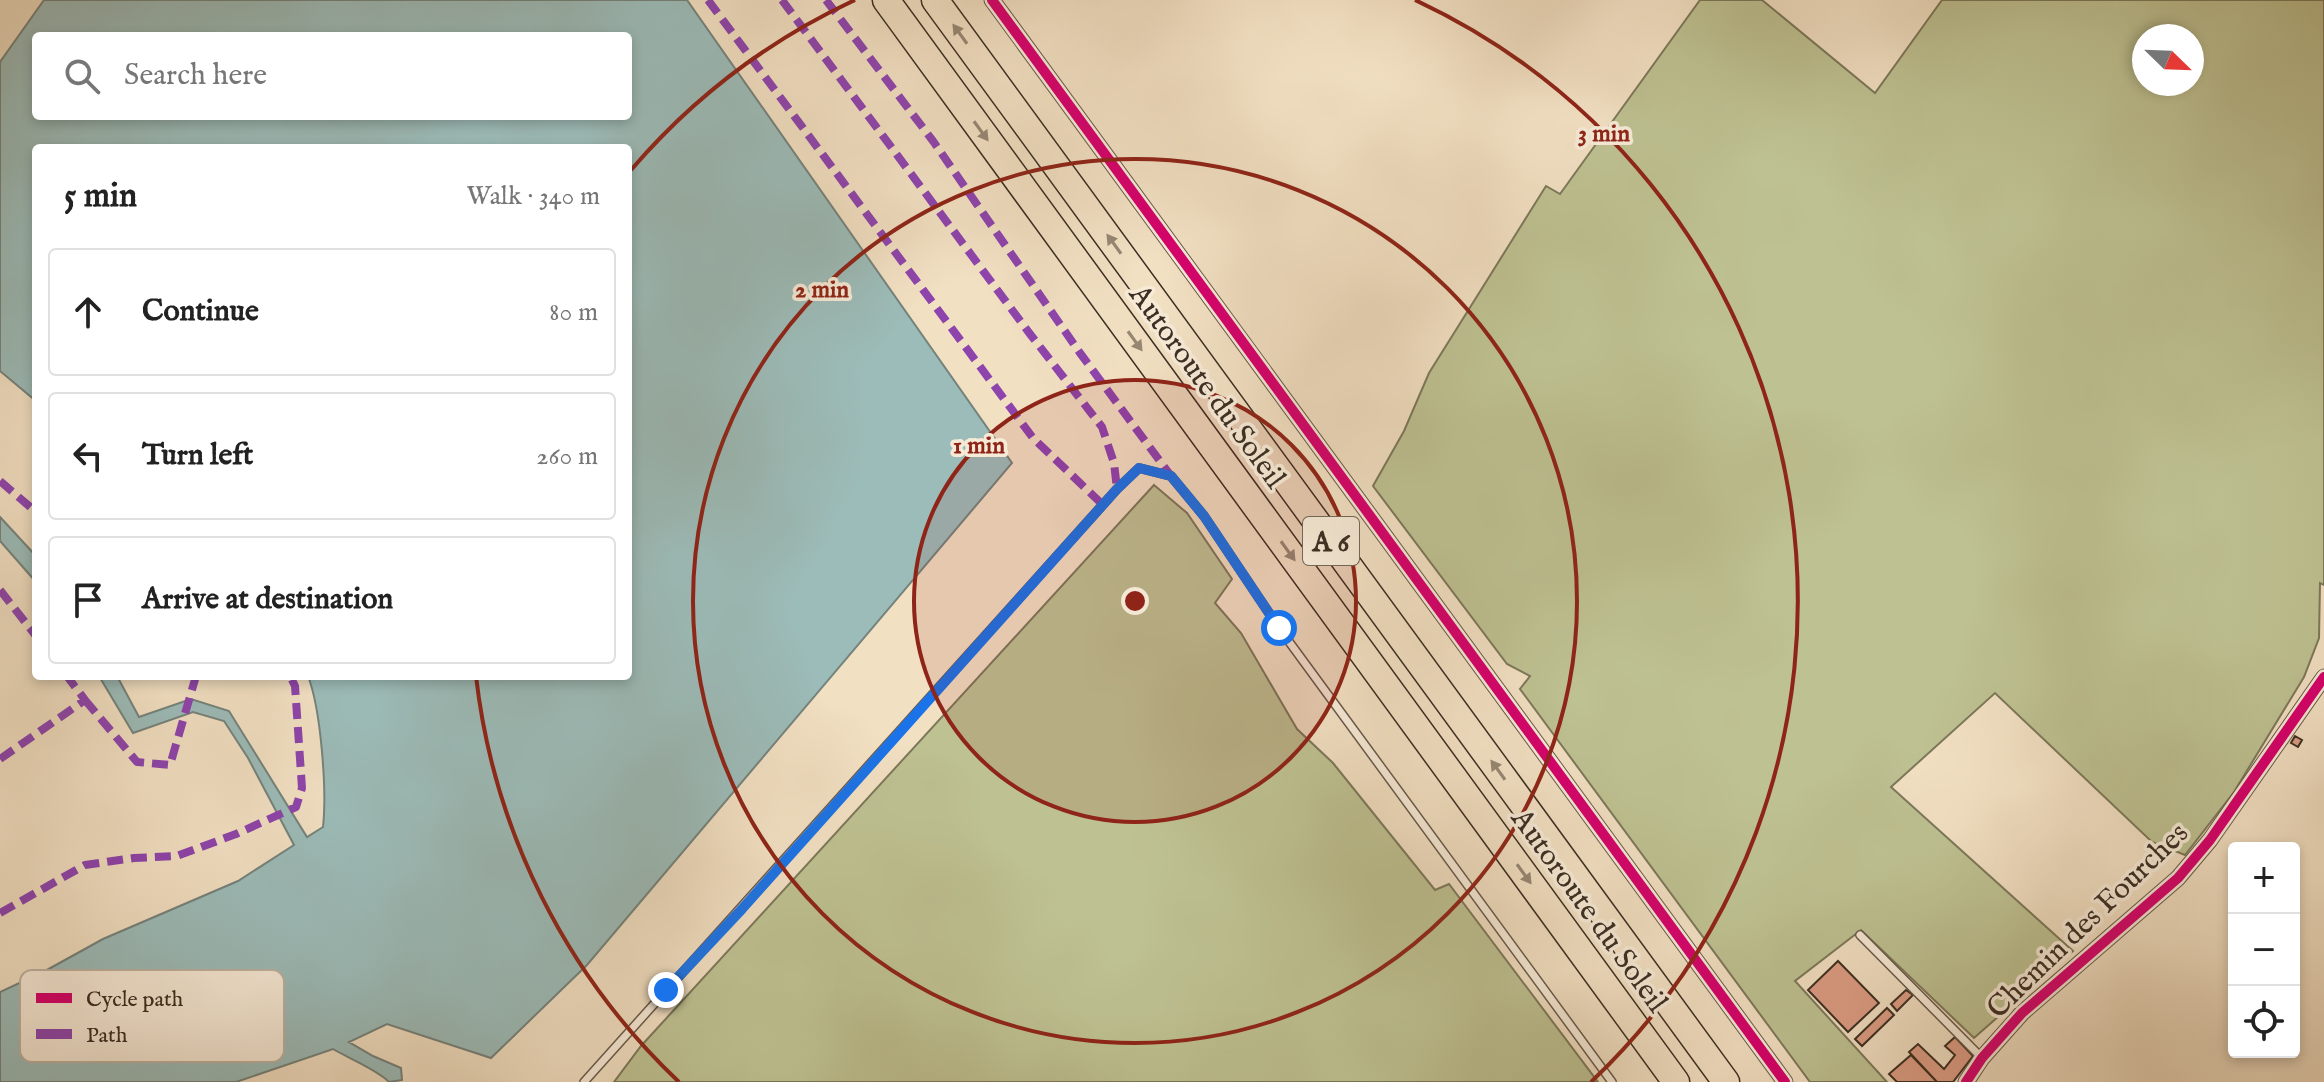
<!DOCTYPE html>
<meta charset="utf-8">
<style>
:root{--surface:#fff;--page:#f2f2f2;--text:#222;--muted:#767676;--line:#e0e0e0}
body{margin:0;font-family:"IM FELL English",serif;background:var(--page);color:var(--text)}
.controls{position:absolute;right:24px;bottom:24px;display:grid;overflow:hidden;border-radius:8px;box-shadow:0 4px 12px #0003}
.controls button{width:72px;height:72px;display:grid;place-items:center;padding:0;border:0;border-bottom:2px solid var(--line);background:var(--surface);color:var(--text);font:40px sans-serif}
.compass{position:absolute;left:2132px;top:24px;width:72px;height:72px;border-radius:50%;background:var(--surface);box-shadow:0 4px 12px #0003;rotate:113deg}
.stop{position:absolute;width:24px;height:24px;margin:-18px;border:6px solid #1a73e8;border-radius:50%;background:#fff}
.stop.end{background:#1a73e8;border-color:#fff;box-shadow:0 2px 8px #0008}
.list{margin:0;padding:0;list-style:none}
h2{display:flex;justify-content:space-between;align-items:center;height:104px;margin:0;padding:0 32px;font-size:34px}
h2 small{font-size:26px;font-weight:400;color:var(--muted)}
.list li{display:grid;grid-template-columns:52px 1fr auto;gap:24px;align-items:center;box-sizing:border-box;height:128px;margin:0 16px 16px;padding:0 16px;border:2px solid var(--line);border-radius:8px}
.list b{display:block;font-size:30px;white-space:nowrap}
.list em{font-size:26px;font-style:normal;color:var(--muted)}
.icon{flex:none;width:44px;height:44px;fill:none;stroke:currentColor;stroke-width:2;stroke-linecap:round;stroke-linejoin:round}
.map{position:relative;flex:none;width:2324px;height:1082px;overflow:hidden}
.search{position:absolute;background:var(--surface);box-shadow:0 4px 12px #0003;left:32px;top:32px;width:600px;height:88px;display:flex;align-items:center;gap:20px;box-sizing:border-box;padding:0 28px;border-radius:8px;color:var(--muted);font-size:30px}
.panel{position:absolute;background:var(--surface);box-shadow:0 4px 12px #0003;left:32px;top:144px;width:600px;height:536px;border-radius:8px}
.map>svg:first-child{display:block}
.green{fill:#bec192;stroke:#7c785a;stroke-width:2;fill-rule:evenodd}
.water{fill:#9cbcb9;stroke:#75837d;stroke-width:2;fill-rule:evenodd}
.building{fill:#dd9d85;stroke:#3b2e23;stroke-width:2}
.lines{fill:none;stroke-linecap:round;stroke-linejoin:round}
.lane-casing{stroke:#695a4b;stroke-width:10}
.street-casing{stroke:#695a4b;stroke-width:17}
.highway-casing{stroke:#3b2e23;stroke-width:29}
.lane{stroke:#f7ebd8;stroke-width:7}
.street{stroke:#f7ebd8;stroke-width:14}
.highway{stroke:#f2e0c3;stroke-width:26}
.quiet{stroke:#8e44ad;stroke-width:8;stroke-dasharray:16 8;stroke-linecap:butt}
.cycleway-casing{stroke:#f7ebd8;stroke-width:15}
.cycleway{stroke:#d6006c;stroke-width:10}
.oneway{fill:#968773}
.route{stroke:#1a73e8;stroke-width:10}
.ring{fill:none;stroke:#8f2418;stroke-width:4}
.labels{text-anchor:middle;stroke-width:7;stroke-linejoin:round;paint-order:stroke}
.shield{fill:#f7ebd8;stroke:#736759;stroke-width:2}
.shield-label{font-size:28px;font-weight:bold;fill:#3b2e23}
.street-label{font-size:30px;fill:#3b2e23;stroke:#f7ebd8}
.key{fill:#f7ebd8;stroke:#bfb2a2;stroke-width:2}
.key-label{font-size:22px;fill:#3b2e23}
.centre{fill:#8f2418;stroke:#f7ebd8;stroke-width:4}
.ring-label{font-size:24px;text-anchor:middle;font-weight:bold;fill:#8f2418;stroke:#f7ebd8;stroke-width:7;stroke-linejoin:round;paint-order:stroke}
</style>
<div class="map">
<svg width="2324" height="1082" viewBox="0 0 2324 1082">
<rect width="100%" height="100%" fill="#f2e0c3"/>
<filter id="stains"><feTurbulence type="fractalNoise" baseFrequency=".0025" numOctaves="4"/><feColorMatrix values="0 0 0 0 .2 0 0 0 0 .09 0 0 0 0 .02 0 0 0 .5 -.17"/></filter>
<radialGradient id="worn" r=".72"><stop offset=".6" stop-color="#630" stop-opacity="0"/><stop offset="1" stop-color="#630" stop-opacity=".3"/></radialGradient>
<path class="green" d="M1700,0H1762L1875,93L1942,0H2324V585L2320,583L2319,638L2304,677L2234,792L2185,855L2152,842L1995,693L1891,787L2073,951L1974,1038L1861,930L1795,981L1887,1082H1810L1520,689L1530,676L1507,664L1373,486L1404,431L1429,373L1546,186L1560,194ZM2144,36H2192V84H2144Z
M1154,485L1187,513L1232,579L1215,603L1241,633L1297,729L1333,763L1435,890L1449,884L1598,1082H614L641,1046Z"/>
<path class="water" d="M44,0H687L1012,463L587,965L491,1058L387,1024L349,1042L373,1056L401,1068L402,1080L389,1082C378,1070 348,1058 333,1049L236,1082H0V992L45,971L103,939L238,881L294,845L248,758L224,721L193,712L133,733L99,676H117L139,717L191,699L229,711L307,837L323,827C327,790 321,710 308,676H628V148H36V401L0,371V62ZM36,36H628V116H36Z
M0,517L36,556V582L0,541Z"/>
<path class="building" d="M2295,736L2302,740L2298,747L2291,743Z
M1838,961L1879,1003L1848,1032L1808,990Z
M1906,990L1913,995L1897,1011L1891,1004Z
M1887,1008L1894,1015L1862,1046L1855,1039Z
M1955,1037L1973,1056L1953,1082H1937L1909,1052L1918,1044L1944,1069L1955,1055L1945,1046Z
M1911,1055L1937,1082H1897L1889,1074Z"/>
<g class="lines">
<g class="lane-casing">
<path id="lane" d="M1860,935L1982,1058
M584,1082L1117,489L1139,468L1171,476L1204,516L1279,628L1612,1082"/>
</g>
<g class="street-casing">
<path id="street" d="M992,0L1785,1082
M1966,1082L1982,1058L2022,1013L2178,878L2210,840L2324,677"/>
</g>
<g class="highway-casing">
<path id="highway" d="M886,0L1676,1082
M935,0L1726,1082"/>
</g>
<use href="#lane" class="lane"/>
<use href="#street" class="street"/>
<use href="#highway" class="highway"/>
<path class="quiet" d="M708,0L1033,438L1103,505
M782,0L1030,334L1102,427L1114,463L1117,489
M826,0L933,141L1080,353L1171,476
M0,481L36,512
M0,590L36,636
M85,700L137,762L170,765L196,676
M0,759L85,700L67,676
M0,913L85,865L134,858L177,856L236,834L296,807L302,788L295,686L290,676"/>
<g class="cycleway-casing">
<path id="cycleway" d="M992,0L1785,1082
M1966,1082L1982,1058L2022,1013L2178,878L2210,840L2324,677"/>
</g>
<use href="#cycleway" class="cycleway"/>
</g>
<defs><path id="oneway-solid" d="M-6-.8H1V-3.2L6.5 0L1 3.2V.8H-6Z" transform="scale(2)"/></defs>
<g class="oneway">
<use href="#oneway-solid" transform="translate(960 34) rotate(-126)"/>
<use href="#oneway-solid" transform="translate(981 131) rotate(54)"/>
<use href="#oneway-solid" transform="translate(1114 244) rotate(-126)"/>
<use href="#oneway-solid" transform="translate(1135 341) rotate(54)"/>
<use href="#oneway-solid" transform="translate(1288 551) rotate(54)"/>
<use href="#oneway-solid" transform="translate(1498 770) rotate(-126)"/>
<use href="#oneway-solid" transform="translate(1524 874) rotate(54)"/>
</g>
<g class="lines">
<path class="route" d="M666,990L742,909L1117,489L1139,468L1171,476L1204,516L1279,628"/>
</g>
<circle cx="1135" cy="601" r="221" fill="#8f2418" fill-opacity=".12"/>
<g class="ring">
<circle cx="1135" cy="601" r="221"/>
<circle cx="1135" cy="601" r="442"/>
<path d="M679 1082A663 663 0 0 1 476 676M631 170A663 663 0 0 1 855 0M1415 0A663 663 0 0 1 1591 1082"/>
</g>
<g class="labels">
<rect class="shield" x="1303" y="517" width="56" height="48" rx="6"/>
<g class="shield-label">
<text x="1331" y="551">A 6</text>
</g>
<g class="street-label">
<text transform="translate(1208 386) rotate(54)" y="10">Autoroute du Soleil</text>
<text transform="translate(1590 910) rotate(54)" y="10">Autoroute du Soleil</text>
<text transform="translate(2087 920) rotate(-44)" y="10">Chemin des Fourches</text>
</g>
</g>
<rect x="20" y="970" width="264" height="92" rx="12" class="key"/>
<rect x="36" y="993" width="36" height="10" fill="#d6006c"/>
<rect x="36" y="1029" width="36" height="10" fill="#8e44ad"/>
<g class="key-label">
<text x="86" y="1006">Cycle path</text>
<text x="86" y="1042">Path</text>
</g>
<circle cx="1135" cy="601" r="12" class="centre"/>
<g class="ring-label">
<text x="1604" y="141">3 min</text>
<text x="822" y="297">2 min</text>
<text x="979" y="453">1 min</text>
</g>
<rect width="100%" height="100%" filter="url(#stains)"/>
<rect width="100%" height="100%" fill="url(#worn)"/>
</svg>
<div class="controls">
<button>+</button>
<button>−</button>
<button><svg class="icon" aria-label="locate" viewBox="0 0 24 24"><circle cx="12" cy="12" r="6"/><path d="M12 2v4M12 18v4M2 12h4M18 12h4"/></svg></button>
</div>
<svg class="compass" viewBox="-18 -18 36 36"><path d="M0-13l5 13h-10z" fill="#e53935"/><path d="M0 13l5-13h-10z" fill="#767676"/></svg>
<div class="stop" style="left:1279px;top:628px"></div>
<div class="stop end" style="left:666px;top:990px"></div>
<div class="search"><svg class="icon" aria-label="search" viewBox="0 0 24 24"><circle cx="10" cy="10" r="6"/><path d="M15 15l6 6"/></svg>Search here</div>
<section class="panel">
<h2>5 min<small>Walk · 340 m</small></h2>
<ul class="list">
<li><svg class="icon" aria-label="ahead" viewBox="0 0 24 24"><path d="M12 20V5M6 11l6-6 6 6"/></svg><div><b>Continue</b></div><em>80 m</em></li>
<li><svg class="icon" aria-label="left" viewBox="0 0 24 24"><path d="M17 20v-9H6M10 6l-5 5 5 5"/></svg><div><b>Turn left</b></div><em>260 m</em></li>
<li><svg class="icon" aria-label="arrive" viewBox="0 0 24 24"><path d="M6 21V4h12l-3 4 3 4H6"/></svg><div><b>Arrive at destination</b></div></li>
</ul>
</section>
</div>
